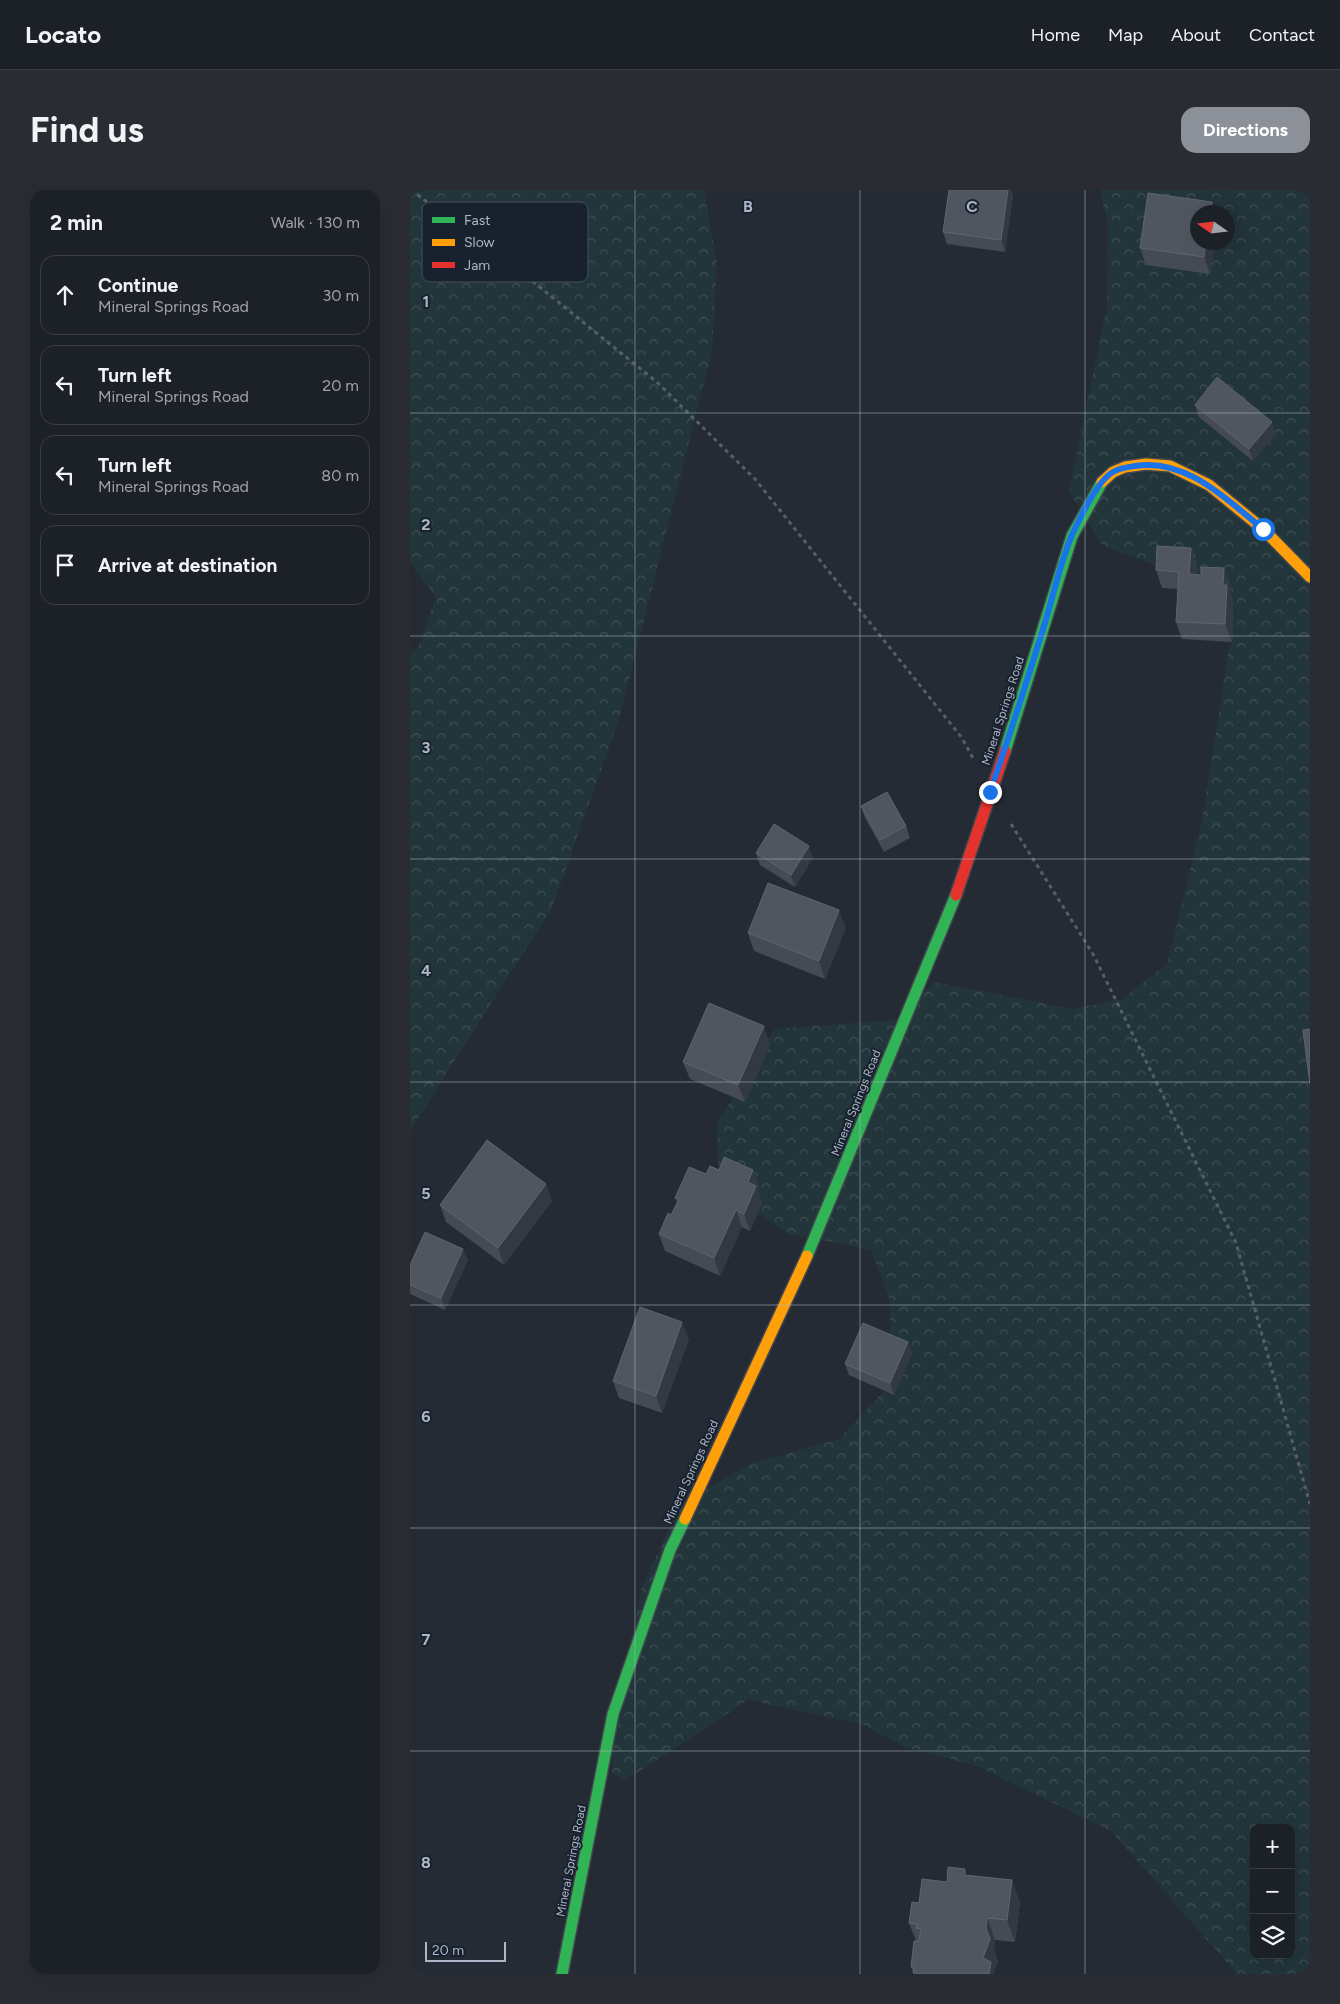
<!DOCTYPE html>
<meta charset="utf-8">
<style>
:root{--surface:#1c2027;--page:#292d33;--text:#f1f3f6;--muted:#a0a3a7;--line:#3a3e44;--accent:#8c9099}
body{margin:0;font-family:Figtree,sans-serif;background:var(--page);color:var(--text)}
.controls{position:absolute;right:15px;bottom:15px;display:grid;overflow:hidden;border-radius:10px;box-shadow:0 5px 20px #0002}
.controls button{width:45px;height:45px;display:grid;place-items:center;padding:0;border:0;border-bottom:1px solid var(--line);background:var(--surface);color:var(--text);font:25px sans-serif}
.compass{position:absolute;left:780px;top:15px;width:45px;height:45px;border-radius:50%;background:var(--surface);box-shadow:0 5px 20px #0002;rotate:284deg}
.scale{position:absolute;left:15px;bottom:12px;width:81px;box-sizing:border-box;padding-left:5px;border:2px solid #adb6c6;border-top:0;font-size:14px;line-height:18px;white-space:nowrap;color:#adb6c6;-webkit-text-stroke:4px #18212e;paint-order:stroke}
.stop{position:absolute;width:15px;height:15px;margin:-11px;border:4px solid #1a73e8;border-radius:50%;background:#fff}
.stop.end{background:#1a73e8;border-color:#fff;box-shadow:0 1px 5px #0008}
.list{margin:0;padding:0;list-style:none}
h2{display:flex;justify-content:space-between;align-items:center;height:65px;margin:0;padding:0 20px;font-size:21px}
h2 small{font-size:16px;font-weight:400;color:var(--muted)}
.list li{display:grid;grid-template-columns:32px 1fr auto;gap:15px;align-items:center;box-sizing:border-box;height:80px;margin:0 10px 10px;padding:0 10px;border:1px solid var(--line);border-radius:15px}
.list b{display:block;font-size:19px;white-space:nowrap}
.list p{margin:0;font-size:16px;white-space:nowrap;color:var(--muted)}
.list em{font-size:16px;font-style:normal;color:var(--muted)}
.icon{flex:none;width:28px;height:28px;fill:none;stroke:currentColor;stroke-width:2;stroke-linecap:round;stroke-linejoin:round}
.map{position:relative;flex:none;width:900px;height:1784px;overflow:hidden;border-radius:15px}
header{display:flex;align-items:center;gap:30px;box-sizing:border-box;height:70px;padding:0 25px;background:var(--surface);border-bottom:1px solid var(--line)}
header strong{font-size:24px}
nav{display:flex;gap:28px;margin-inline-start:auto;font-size:18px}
.intro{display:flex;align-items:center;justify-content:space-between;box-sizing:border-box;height:120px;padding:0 30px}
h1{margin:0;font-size:35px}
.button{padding:12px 22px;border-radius:15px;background:var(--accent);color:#fff;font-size:18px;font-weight:700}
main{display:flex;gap:30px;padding:0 30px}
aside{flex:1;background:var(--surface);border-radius:15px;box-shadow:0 5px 20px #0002}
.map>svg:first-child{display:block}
.forest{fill:url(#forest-crowns);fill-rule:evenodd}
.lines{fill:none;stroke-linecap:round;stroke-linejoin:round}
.fast-casing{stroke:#42474e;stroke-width:14}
.slow-casing{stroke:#42474e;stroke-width:14}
.jam-casing{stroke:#42474e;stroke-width:14}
.path{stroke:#585e65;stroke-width:3;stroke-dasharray:4 4;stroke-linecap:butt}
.fast{stroke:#30b455;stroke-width:11}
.slow{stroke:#ff9f0a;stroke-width:11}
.jam{stroke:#e5322d;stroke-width:11}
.wall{fill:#454a53}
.shaded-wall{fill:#333941}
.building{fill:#50565f;stroke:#5f656f}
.route{stroke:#1a73e8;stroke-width:6}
.grid{fill:none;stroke:#adb6c6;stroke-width:1;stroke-opacity:0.55}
.labels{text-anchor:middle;stroke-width:4;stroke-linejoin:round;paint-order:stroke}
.street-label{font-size:12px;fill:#adb6c6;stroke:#18212e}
.key{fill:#18212e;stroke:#454e5c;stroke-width:1}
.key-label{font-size:14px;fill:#adb6c6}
.grid-label{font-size:16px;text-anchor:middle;font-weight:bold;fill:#adb6c6;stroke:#18212e;stroke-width:4;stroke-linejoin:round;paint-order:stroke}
</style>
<header>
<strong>Locato</strong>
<nav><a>Home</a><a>Map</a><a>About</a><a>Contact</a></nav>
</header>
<div class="intro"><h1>Find us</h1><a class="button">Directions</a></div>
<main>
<aside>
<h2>2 min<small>Walk · 130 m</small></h2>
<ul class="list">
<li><svg class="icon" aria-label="ahead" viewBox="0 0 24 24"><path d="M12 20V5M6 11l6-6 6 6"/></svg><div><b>Continue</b><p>Mineral Springs Road</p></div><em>30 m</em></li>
<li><svg class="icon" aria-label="left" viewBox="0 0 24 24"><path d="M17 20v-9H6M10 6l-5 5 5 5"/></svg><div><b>Turn left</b><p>Mineral Springs Road</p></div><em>20 m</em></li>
<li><svg class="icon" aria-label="left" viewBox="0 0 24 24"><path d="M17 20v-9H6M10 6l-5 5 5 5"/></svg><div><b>Turn left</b><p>Mineral Springs Road</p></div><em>80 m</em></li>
<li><svg class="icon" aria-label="arrive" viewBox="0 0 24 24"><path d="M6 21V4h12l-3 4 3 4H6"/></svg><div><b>Arrive at destination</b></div></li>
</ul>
</aside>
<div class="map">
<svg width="900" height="1784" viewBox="0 0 900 1784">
<defs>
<pattern id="forest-crowns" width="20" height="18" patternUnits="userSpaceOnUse" patternTransform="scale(1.25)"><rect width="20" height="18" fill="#22353a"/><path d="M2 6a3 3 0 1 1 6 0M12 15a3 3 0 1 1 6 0" fill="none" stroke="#3f5055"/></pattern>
</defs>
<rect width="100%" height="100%" fill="#252b34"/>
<path class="forest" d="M0,0H294L307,74L302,161L209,529L142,718L0,941V464L7,460L26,407L0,372Z
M690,0H900V1784H827L701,1641L567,1576L495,1557L452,1534L338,1510L216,1590L202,1583L205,1526L232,1397L270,1314L340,1274L429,1249L480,1195V1110L461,1060L380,1044L309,998L307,934L365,839L486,830L524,792L662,819L712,809L757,774L792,631L821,445L783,389L693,356L659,302L697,116L698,36ZM788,22H818V52H788ZM844,1638H881V1765H844Z"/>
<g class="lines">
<g class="fast-casing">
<path id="fast" d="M595,561L662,346L692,292
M397,1066L546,705
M152,1784L203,1524L260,1360L275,1329"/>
</g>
<g class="slow-casing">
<path id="slow" d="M692,292L703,282L715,277L736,274L760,276L799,295L853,339L900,387
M275,1329L397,1066"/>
</g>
<g class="jam-casing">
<path id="jam" d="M546,705L595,561"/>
</g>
<path class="path" d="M1,0L126,94L248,193L345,289L552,548L564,570
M601,634L683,764L826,1053L900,1314"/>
<use href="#fast" class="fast"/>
<use href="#slow" class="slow"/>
<use href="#jam" class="jam"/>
</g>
<path class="wall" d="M539,0H601L603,6L595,62L537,54L533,42Z
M802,12L806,22H788V52H805L800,84L736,75L730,58Z
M785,215L866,244L843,271L789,227Z
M781,358L787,375L786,385L821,396L820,403L823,412L822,452L772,449L766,432L768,399L752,398L746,380Z
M451,616L496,636L500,648L474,662L455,628Z
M346,663L403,668L385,697L350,675Z
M436,738L415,789L344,761L338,743Z
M360,854L335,912L280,889L273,872Z
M309,980H343L349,997L348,1001L352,1013L340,1041L332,1037L310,1086L255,1061L249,1044L261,1025L267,1012L265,1008L296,984Z
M142,1011L94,1075L36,1032L30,1015Z
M58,1070L35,1120L0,1104V1075Z
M279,1149L252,1223L209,1208L203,1191Z
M498,1152L502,1164L484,1205L439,1185L435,1174Z
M557,1685L610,1712L605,1752L585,1750L584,1760L588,1771L584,1781L585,1784H504L501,1777L506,1751L499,1733L509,1713L537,1692Z"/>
<path class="shaded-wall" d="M598,0H601L603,6L595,62L591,50Z
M802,12L806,22H801Z
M796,52H805L800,84L794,67Z
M862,232L866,244L843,271L839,259Z
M781,358L787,375L786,401L779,384Z
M814,378L821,396L820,403L823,412L822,452L815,434L813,395Z
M399,656L403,668L385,697L381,685Z
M429,720L436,738L415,789L409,771Z
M354,836L360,854L335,912L328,895Z
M343,980L349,997L348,1001L352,1013L340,1041L334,1024L338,992Z
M136,994L142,1011L94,1075L88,1058Z
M326,1020L332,1037L310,1086L304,1068Z
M53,1059L58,1070L35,1120L31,1108Z
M272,1132L279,1149L252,1223L246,1206Z
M498,1152L502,1164L484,1205L480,1193Z
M602,1690L610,1712L605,1752L597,1730Z
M577,1728L585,1750L584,1760L588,1771L584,1781L585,1784H579L573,1768Z"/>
<path class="building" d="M539,0H598L591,50L533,42Z
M738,3L802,12L801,22H788V52H796L794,67L730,58Z
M807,187L862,232L839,259L785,215Z
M747,356L781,358L779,384L791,385V377L814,378L813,395H817L815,434L766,432L769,382L746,380Z
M477,602L496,636L470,650L451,616Z
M364,634L399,656L381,685L346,663Z
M358,693L429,720L409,771L338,743Z
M299,813L354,836L328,895L273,872Z
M900,839V894L893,840Z
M77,950L136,994L88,1058L30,1015Z
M314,967L343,980L338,992L346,996L334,1024L326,1020L304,1068L249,1044L258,1023L261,1025L269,1009L265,1008L279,977L296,984L300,976L309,980Z
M15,1042L53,1059L31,1108L0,1095V1075Z
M230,1117L272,1132L246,1206L203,1191Z
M453,1133L498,1152L480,1193L435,1174Z
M538,1677L555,1679V1685L602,1690L597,1730L577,1728L576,1738L580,1749L573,1768L581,1772L579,1784H508V1783H503L504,1777H501L504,1751H509L511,1739L506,1738L507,1734L499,1733L502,1712L509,1713L512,1689L537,1692Z"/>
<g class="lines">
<path class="route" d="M580,602C599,547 617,491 634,436C643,407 650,373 662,345C670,328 687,291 703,282C710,278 718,277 725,276C777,268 817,310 853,339"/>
</g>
<path class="grid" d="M225,0V1784M450,0V1784M675,0V1784M0,223H900M0,446H900M0,669H900M0,892H900M0,1115H900M0,1338H900M0,1561H900"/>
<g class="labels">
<g class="street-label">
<text transform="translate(593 521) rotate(-72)" y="4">Mineral Springs Road</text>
<text transform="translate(446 913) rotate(-68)" y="4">Mineral Springs Road</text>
<text transform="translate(281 1282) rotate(-65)" y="4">Mineral Springs Road</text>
<text transform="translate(161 1671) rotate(-79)" y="4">Mineral Springs Road</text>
</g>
</g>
<rect x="12" y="12" width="166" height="80" rx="8" class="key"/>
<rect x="22" y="27" width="23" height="6" fill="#30b455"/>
<rect x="22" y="49" width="23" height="7" fill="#ff9f0a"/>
<rect x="22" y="72" width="23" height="6" fill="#e5322d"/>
<g class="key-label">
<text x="54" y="35">Fast</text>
<text x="54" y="57">Slow</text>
<text x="54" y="80">Jam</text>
</g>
<g class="grid-label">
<text x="338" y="22">B</text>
<text x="562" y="22">C</text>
<text x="16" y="117">1</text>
<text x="16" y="340">2</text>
<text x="16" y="563">3</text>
<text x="16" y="786">4</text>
<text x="16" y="1009">5</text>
<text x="16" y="1232">6</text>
<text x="16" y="1455">7</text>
<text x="16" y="1678">8</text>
</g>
</svg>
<div class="controls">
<button>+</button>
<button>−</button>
<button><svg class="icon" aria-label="layers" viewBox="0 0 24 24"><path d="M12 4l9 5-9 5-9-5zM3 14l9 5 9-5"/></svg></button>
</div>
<svg class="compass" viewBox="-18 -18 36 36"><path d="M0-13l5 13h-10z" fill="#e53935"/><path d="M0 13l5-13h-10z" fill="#a0a3a7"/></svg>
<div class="scale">20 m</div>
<div class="stop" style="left:853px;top:339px"></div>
<div class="stop end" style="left:580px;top:602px"></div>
</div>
</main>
